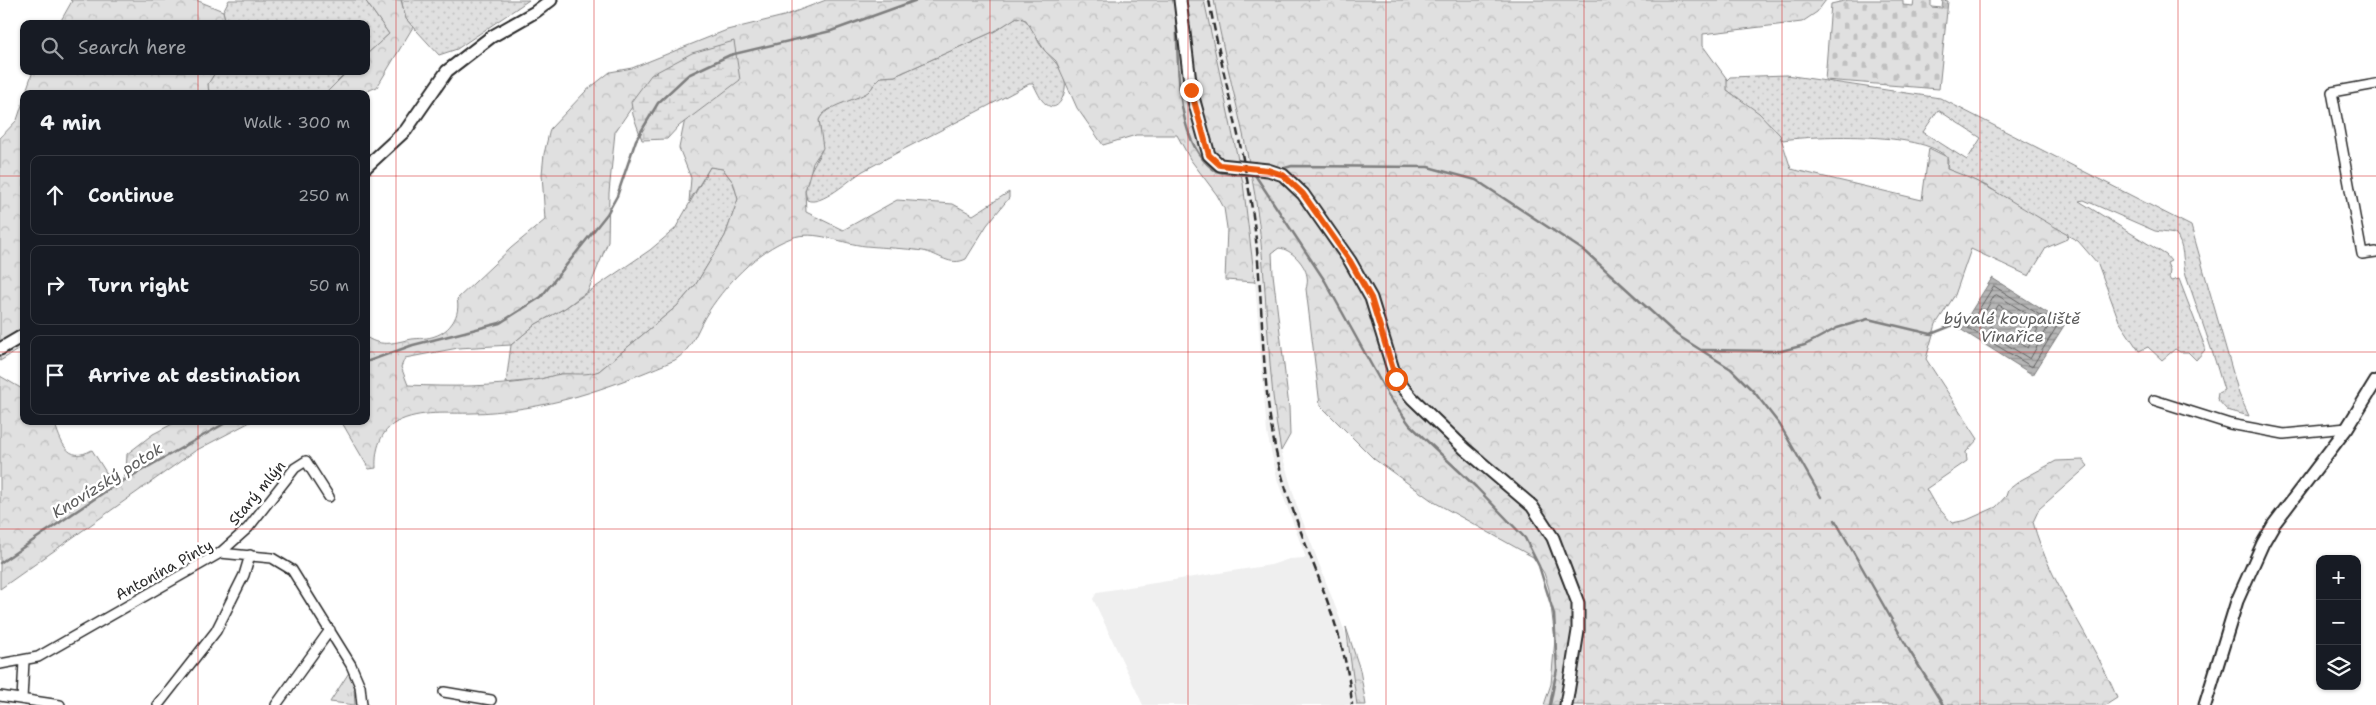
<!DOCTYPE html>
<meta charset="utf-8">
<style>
:root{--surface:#171b24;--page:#20242c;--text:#f1f3f6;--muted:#9ea1a6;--line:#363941}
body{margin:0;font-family:"Shantell Sans",sans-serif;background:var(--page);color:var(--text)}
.controls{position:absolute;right:15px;bottom:15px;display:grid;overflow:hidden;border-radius:10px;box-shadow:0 1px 4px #0004}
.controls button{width:45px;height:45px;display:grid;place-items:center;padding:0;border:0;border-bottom:1px solid var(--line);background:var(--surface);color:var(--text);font:25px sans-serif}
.stop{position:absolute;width:15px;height:15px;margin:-11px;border:4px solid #ea580c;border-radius:50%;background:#fff}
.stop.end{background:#ea580c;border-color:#fff;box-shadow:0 1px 5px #0008}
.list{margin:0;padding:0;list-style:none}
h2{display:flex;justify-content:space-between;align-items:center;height:65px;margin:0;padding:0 20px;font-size:21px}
h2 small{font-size:16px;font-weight:400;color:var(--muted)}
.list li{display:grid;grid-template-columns:32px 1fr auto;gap:15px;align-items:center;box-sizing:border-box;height:80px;margin:0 10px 10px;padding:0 10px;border:1px solid var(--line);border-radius:10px}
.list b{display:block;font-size:19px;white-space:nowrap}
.list em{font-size:16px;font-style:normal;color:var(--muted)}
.icon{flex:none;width:28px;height:28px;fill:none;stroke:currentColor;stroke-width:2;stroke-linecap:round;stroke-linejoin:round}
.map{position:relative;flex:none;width:2376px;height:705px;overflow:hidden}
.search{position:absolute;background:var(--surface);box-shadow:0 1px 4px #0004;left:20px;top:20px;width:350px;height:55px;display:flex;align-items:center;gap:12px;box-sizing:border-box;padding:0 18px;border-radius:10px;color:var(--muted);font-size:19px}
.panel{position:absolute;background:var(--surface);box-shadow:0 1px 4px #0004;left:20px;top:90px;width:350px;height:335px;border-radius:10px}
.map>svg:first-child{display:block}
.built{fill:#efefef}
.grass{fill:url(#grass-dots);stroke:#868686;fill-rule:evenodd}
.forest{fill:url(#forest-crowns);stroke:#868686;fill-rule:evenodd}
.wetland{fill:url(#wetland-marsh);stroke:#868686}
.cemetery{fill:url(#cemetery-stones);stroke:#868686}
.park{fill:url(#park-tufts);stroke:#868686}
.water{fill:url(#water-rules);stroke:#7e7e7e}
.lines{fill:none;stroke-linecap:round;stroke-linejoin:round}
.shore{stroke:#636363;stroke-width:1}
.stream{stroke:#7e7e7e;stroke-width:2.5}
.street-casing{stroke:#2b2b2b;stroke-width:12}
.secondary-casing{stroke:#2b2b2b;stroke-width:15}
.street{stroke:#fff;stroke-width:9}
.secondary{stroke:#fff;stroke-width:11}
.rail{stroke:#2b2b2b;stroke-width:2.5;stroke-dasharray:8 4;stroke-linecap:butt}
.route{stroke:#ea580c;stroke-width:6}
.grid{fill:none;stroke:#d62828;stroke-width:1;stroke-opacity:0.55}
.labels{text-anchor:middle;stroke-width:5;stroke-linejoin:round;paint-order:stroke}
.street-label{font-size:15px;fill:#2b2b2b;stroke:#fff}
.water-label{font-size:16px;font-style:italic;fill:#5c5c5c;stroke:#fff}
</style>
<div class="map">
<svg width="2376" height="705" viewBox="0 0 2376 705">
<defs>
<pattern id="grass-dots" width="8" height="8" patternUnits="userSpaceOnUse" patternTransform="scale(1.25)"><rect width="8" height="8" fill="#e0e0e0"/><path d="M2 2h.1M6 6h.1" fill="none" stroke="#c0c0c0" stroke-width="1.8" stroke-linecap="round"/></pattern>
<pattern id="forest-crowns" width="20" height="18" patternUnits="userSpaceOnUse" patternTransform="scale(1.25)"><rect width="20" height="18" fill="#e0e0e0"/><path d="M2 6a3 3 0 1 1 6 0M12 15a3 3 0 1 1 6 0" fill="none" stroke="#c0c0c0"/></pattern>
<pattern id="wetland-marsh" width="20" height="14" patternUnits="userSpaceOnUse" patternTransform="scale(1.25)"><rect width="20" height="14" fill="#e0e0e0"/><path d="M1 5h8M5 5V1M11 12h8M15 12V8" fill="none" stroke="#c0c0c0"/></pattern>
<pattern id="cemetery-stones" width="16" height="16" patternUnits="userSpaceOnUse" patternTransform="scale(1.25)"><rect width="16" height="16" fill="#e0e0e0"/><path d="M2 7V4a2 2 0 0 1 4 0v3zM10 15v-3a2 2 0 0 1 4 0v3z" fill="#c0c0c0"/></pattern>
<pattern id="park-tufts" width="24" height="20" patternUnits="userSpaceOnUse" patternTransform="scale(1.25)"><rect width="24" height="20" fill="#e0e0e0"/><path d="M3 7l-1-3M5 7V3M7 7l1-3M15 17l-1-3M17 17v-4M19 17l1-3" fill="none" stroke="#c0c0c0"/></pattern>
<pattern id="water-rules" width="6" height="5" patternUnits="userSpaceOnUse" patternTransform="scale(1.25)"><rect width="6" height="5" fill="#b6b6b6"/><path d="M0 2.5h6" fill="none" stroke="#949494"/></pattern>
</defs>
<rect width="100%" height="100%" fill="#fff"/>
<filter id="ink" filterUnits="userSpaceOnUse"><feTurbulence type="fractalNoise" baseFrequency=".02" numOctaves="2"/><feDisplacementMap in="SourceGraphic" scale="10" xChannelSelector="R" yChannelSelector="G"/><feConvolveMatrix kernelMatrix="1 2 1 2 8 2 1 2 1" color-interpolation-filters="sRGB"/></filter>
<g filter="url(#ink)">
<path class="built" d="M1204,0H1214L1253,182L1265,281L1274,406L1281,451L1297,506L1345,632L1351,659L1357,705H1143L1093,599L1097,592L1271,565L1289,559L1306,558L1278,482L1267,433L1255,282L1243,183Z"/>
<path class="grass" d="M229,0H365L389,34L366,55V24H226L223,11Z
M401,0H529L457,49L439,55L406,19Z
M1017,17C1029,18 1034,33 1039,43C1048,57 1060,62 1065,81C1067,91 1059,115 1046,104C1040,100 1037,90 1033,84H1029C975,114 917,141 863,171C850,179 821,207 807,200L805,191L809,174L822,150L819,120C825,104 855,101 867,92C873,88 875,81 881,77L895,76L995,31Z
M216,71H348L325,94H209L208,84Z
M1786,75L1940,98L2191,226L2239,394L2249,416L2227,410L2217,399L2218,393L2224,390C2213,351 2199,314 2186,275C2182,262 2185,245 2175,234L2155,231L2084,200L2079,201L2166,255L2171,261L2167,263L2170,270L2169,278L2171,281L2179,279L2205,347V350L2196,360L2188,352H2180L2175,349L2162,360L2148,347L2139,351L2119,321L2098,264L2078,241L2039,220L1987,186L1947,169L1948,160C1932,131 1814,135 1783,140L1772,126L1726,89L1727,80L1730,77ZM1938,110L1981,138L1967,160L1923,132Z
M710,167L723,169L733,182L738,199L725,236L696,284L677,306L599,371L589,375L561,374L536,380L506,383L511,345L536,324L565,308L650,250L675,229Z"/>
<path class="forest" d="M70,0H196L223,11L226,24H59L72,1Z
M365,0H401L406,19L413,27L377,87L360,94H325L348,71H366V55L389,34Z
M826,0H1204L1243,183L1255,282L1225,280L1227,228L1224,208L1217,195L1190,159L1177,135H1136L1103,145L1077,108L1056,61L1045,51L1026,20L1017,17L995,31L895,76L881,77C875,81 873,88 868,92C855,101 825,105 819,120L823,148L813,163L805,191L806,212L843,230L897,200L953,204L973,215L1009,192V198L987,225L966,259C950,267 939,254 923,251C904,248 885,248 866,246C842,244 815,229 791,238C756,251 724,286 705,317C696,333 692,349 675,360C626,381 571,402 518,409C503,411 488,413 473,413C448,414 420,410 397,422C380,431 375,450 376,468L369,469L341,421H366V337C383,348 395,342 412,339C420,338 427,339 435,336C450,331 461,315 457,299L511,248L545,220L542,174L544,154L550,129L586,91L610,72L632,68L727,30L784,16ZM632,107L687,109L679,148L691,178L689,202L710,167L723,169L733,182L738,199L725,236L696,284L677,306L599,371C586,376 575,373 561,374C552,375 544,379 535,380C494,387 450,387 408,385L401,367L405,358L458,348L511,345L536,324L565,308L588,291L608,242L609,193L615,132Z
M1214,0H1826L1817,12L1802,22L1703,34V46L1727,79V90L1759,113L1780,135L1791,169L1922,200L1929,148L1947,157V169C1991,184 2027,213 2068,234L2067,239L2046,248L2029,276L1971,249L1955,295L1936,324L1926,359L1978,439L1966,452L1967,461L1926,489L1934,503L1952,523L1967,520L1996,507L2006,496L2008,490L2021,480L2056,461L2083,460L2088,466L2039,509L2033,522C2050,585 2093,638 2117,698L2106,705H1544L1551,684L1555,639L1549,589L1544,573L1533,557L1434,502L1374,459L1320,405L1306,289C1307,286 1308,280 1307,276C1305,264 1291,249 1279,248L1272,253L1273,274L1289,407L1290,435L1281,451C1267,377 1268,300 1259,224C1250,148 1227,75 1214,0Z
M33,71H216L208,84L209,94H25Z
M24,99V346L0,361V138L17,120Z
M0,376L24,390V421H54C61,442 67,464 92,450L114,485L119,484L126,474L127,454L153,434L178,421H252L195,451L0,589Z
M1346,627L1360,670L1366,705H1357Z"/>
<path class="wetland" d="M734,41L740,80L679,126L667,139L642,140L633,115L631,102L651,75L692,53Z"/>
<path class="cemetery" d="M1848,0H1903V5L1913,6L1914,0H1931V7L1942,8L1943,0L1948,1L1939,89L1825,80L1831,4Z"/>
<path class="park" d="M350,671L356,688L354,689L355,705L330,702Z"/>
<path class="water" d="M1992,278L2065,324L2033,375L1960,329Z"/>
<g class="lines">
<path class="shore" d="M1994,286L2057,326L2032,367L1968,328Z
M1997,295L2048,327L2030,359L1977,326L1994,296Z
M1999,305L2038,329L2028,348L1987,324Z"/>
<path class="stream" d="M1176,14C1179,59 1173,139 1213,169C1223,176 1243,174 1255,175L1325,281L1388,395L1410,425L1476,487L1525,538L1539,566L1554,614L1557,669L1550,705
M1281,169L1292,166L1428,167L1476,180L1586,252L1677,335L1731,369L1755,393L1780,425L1821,497
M1702,350L1781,351L1805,345L1837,328L1868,319L1931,334L1966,320
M366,362L413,345L500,323L541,297L607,214L617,196L636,140L658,103L688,75L730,55L831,31L917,0
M1835,520L1909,650L1943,705
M0,563L109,489L229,421"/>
<g class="street-casing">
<path id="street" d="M2376,84L2332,92L2362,254L2376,252
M2154,400L2230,424L2284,434L2347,428
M220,553L248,528L295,468L306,461L329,497
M0,664L38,657L220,553L272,558L292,570L351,665L360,686L362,705
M444,692L491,700
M0,696L60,705
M22,699L24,661
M158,705L216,631L244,575L250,555
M276,705L330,630"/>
</g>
<g class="secondary-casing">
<path id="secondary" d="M1180,0L1191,90L1209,155L1220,165L1268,170L1283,175L1303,194L1350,261L1371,298L1396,379L1412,398L1465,449L1532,506L1553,538L1578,603V631L1566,705
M366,167L406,130L447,71L491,37L535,12L551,0
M0,349L24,335
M2205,705L2237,601L2263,543L2274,524L2347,428L2376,381"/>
</g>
<use href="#street" class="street"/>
<use href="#secondary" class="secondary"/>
<path class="rail" d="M1209,0C1222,75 1244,147 1254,223C1264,299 1260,377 1276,452C1295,539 1345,615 1352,705"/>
</g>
</g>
<g class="lines" filter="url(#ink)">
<path class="route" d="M1191,90L1209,155L1220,165L1268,170L1283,175L1303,194L1350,261L1371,298L1396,379"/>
</g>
<path class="grid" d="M198,0V24M396,0V705M594,0V705M792,0V705M990,0V705M1188,0V705M1386,0V705M1584,0V705M1782,0V705M1980,0V705M2178,0V705M198,71V94M0,176H24M366,176H2376M0,352H24M366,352H2376M198,421V705M0,529H2376"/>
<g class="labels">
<g class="street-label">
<text transform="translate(257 493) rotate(-50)" y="5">Starý mlýn</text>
<text transform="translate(164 570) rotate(-29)" y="5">Antonína Pinty</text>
</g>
<g class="water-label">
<text x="2012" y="324">bývalé koupaliště<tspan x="2012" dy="18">Vinařice</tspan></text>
<text transform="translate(107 480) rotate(-32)" y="6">Knovízský potok</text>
</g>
</g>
</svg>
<div class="controls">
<button>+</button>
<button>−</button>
<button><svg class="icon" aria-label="layers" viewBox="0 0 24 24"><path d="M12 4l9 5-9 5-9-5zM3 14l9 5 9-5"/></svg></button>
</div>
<div class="stop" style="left:1396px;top:379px"></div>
<div class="stop end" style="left:1191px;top:90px"></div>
<div class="search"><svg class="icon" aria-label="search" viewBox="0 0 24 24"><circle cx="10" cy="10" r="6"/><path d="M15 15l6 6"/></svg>Search here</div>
<section class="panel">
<h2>4 min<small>Walk · 300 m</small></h2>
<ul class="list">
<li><svg class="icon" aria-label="ahead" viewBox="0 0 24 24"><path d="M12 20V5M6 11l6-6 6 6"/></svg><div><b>Continue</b></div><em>250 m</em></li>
<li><svg class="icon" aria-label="right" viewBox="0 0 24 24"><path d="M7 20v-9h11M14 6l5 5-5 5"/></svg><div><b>Turn right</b></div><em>50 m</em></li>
<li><svg class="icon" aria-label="arrive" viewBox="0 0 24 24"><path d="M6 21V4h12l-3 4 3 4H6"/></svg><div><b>Arrive at destination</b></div></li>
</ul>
</section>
</div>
